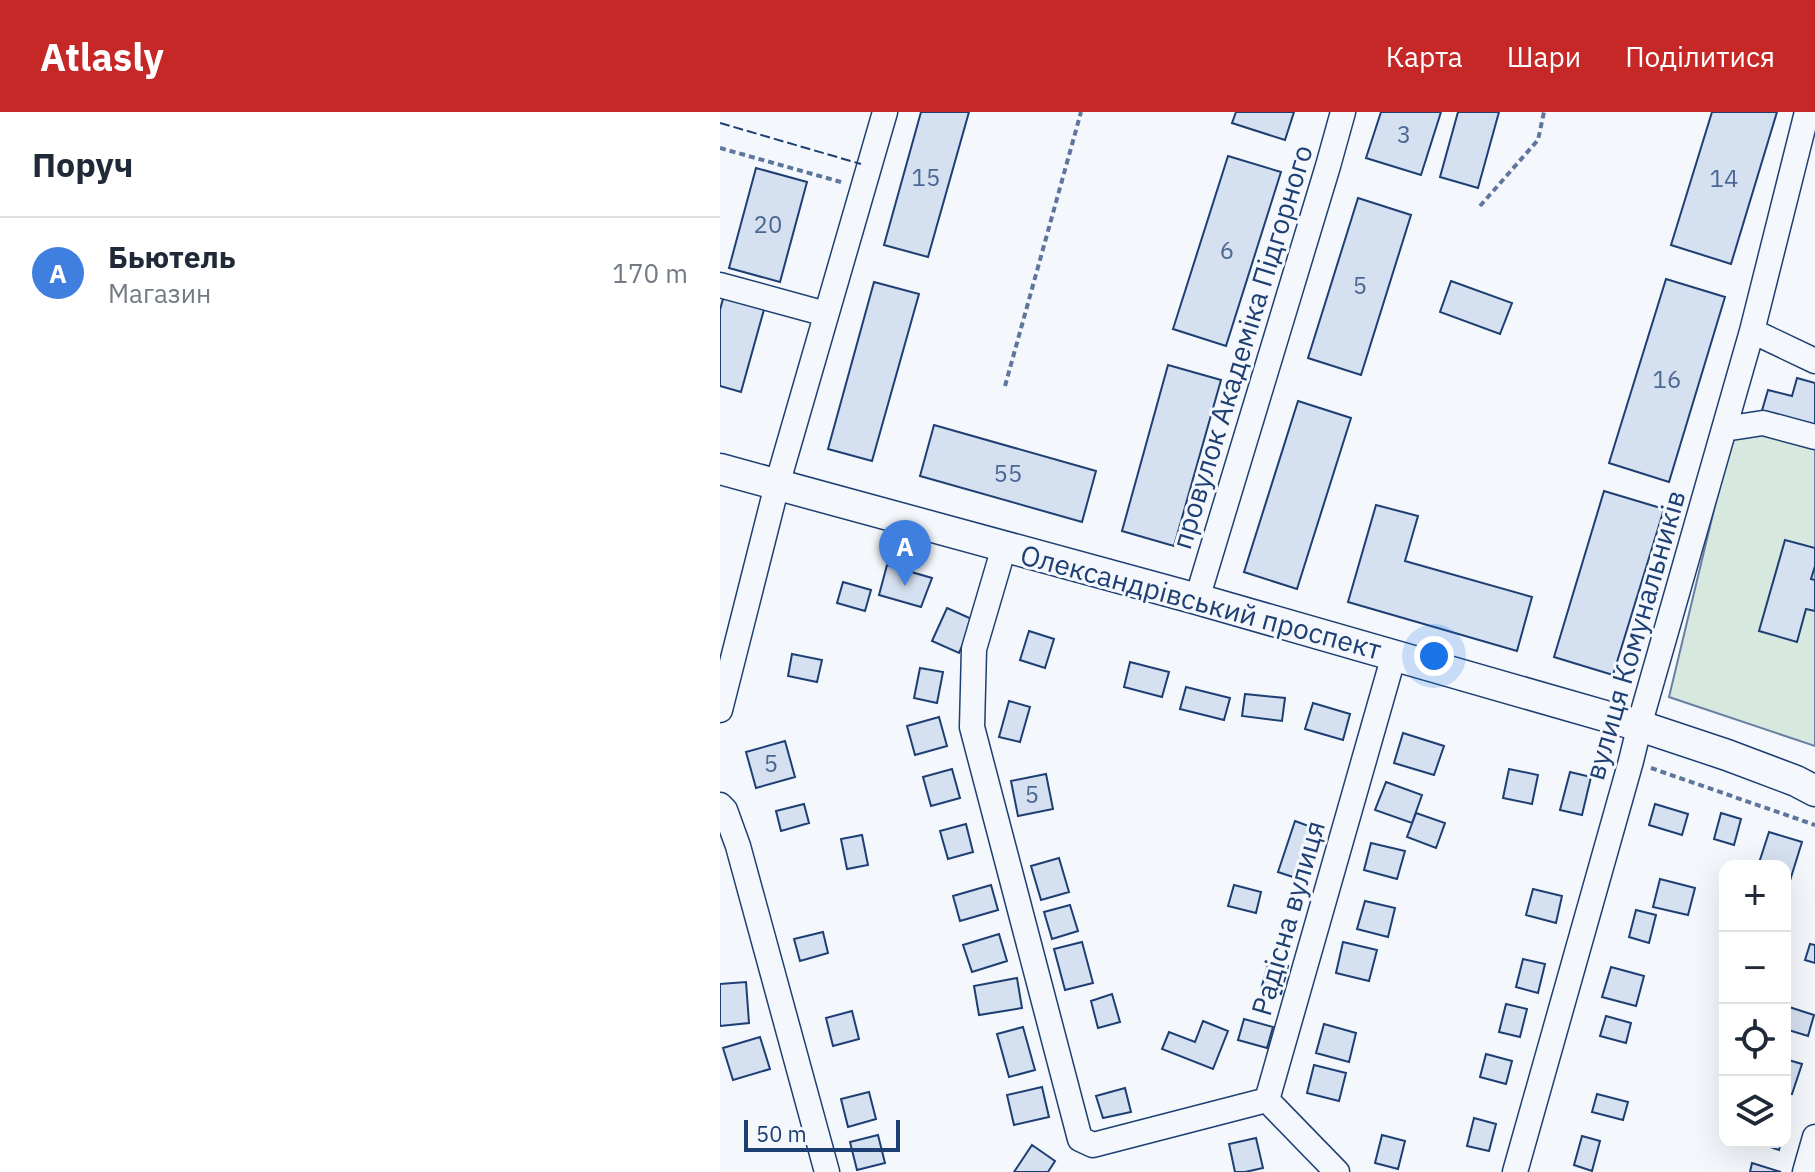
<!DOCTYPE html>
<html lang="uk">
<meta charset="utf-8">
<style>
:root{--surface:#fff;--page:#f6f6f7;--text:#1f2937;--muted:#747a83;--line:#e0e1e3;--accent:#c62828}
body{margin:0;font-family:"IBM Plex Sans",sans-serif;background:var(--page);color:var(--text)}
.controls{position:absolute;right:24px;bottom:24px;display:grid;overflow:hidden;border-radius:16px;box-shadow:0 8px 32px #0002}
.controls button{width:72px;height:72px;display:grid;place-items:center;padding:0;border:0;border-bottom:2px solid var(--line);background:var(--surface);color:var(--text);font:40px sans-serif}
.scale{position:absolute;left:24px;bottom:20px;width:156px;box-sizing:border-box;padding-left:8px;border:4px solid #1d3f73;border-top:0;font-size:22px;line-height:28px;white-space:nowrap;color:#1d3f73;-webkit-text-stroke:6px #f4f7fb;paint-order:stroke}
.you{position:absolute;left:714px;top:544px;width:28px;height:28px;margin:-20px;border:6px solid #fff;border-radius:50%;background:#1a73e8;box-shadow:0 0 0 12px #1a73e833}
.badge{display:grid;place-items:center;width:52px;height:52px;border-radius:50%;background:var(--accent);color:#fff;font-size:26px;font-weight:700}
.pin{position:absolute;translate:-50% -66px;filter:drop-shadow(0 2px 4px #0008)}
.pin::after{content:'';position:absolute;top:42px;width:28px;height:24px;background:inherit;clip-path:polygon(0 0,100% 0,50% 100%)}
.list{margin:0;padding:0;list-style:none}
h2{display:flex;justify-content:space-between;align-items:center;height:104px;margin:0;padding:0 32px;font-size:34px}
h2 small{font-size:26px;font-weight:400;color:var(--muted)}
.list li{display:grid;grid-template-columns:52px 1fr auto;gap:24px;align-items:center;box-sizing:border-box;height:112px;padding:0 32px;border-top:2px solid var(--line)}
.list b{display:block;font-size:30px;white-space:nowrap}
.list p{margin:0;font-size:26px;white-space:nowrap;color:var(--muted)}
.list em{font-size:26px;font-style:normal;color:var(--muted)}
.icon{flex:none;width:44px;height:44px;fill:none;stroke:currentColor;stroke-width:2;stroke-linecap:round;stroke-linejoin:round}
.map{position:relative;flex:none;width:1095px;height:1060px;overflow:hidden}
header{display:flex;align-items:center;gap:48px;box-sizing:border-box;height:112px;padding:0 40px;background:var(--accent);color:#fff}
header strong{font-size:38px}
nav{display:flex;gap:44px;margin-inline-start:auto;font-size:28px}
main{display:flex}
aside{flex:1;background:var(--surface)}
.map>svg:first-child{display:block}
.green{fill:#d7e8df;stroke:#687fa3;stroke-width:2}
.building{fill:#d5e0f0;stroke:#1d3f73;stroke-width:2}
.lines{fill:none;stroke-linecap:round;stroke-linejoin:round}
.minor-casing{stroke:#1d3f73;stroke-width:27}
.major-casing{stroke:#1d3f73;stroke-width:33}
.path{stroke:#5e769c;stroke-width:4;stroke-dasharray:6 4;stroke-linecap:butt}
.minor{stroke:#f4f7fb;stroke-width:24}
.major{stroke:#f4f7fb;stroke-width:30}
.fence{stroke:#1d3f73;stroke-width:2;stroke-dasharray:10 4;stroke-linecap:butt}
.labels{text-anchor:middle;stroke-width:6;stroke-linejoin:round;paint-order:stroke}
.number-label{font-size:24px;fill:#4b6792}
.street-label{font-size:28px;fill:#1d3f73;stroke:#f4f7fb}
</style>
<header>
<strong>Atlasly</strong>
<nav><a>Карта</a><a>Шари</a><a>Поділитися</a></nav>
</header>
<main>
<aside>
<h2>Поруч<small></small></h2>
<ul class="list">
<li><span class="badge" style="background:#3f7fe0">A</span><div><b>Бьютель</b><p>Магазин</p></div><em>170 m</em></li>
</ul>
</aside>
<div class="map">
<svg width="1095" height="1060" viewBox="0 0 1095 1060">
<rect width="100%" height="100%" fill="#f4f7fb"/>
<path class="green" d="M1041,320L1095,332V634L949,585L1011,327Z"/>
<path class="building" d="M201,0H249L208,145L164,133Z
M516,0H574L565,28L512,11Z
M661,0H721L701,63L646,46Z
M738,0H779L758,76L720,65Z
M992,0H1057L1011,152L951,133Z
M508,44L561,60L506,234L453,217Z
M36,56L87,70L60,170L9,156Z
M638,86L691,103L641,263L588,246Z
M946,167L1005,185L949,370L889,351Z
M731,169L792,191L780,222L720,200Z
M154,170L199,182L152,349L108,337Z
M4,183L45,194L21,280L0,274V198Z
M448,253L501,268L454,434L402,419Z
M1077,266L1095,271V316L1041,302L1048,278L1072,284Z
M578,289L631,306L577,477L524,460Z
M214,313L376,359L362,410L200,364Z
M884,379L944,397L893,563L834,545Z
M656,393L698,404L685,449L812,485L797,539L628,490Z
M1065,428L1095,436V454L1091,467L1095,468V499L1086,497L1077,530L1039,519Z
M167,453L212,466L201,495L159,483Z
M123,470L151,478L145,499L117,491Z
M227,496L254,508L239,541L212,529Z
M309,519L334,527L325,556L300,548Z
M72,542L102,548L97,570L68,564Z
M410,550L449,560L442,585L404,575Z
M200,556L223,560L217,591L194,586Z
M466,575L510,586L504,608L460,597Z
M525,582L565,586L562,609L522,604Z
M289,589L310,595L300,630L279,625Z
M593,591L630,602L623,628L585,617Z
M219,605L227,634L195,643L187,614Z
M683,621L724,634L714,663L674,651Z
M65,629L75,665L36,676L26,640Z
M232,657L240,686L211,694L203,665Z
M789,657L818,663L812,692L783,686Z
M850,660L871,665L862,703L840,698Z
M326,662L333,697L298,704L291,669Z
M666,670L702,683L692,711L655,698Z
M84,692L89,711L61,719L56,699Z
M935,692L968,702L962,723L929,713Z
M696,701L725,711L716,736L687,725Z
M1001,701L1021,707L1014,733L994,727Z
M575,709L602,719L585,769L558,760Z
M246,712L253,740L228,747L220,719Z
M1049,720L1082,730L1068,775L1065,774V754H1038Z
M142,723L148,753L127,757L121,727Z
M651,731L685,739L677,767L644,758Z
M339,746L349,780L321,788L311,754Z
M940,767L975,776L968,803L933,795Z
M271,773L278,798L240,809L233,784Z
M514,773L541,780L536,801L508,794Z
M813,777L842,784L836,811L806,803Z
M645,789L675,796L668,825L637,817Z
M350,793L358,819L332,827L324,800Z
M916,798L936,803L929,831L909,825Z
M103,820L108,841L80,849L74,827Z
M279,822L287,849L252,860L243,833Z
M362,830L373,871L345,878L334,837Z
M623,830L657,838L649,869L616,861Z
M1090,832L1095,833V851L1085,848Z
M803,847L825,852L818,881L796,875Z
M549,849L568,854L561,882L541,877Z
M891,855L924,864L916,894L882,885Z
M297,866L302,896L259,903L254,874Z
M26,870L29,911L0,914V872Z
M392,882L400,910L378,916L371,889Z
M786,892L807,897L800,925L779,920Z
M1066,894L1094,903L1088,924L1065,917Z
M132,899L139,927L113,934L106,906Z
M886,904L911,911L906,931L880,924Z
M524,907L553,915L547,936L518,928Z
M483,909L508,919L493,957L442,937L449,920L475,930Z
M604,912L636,921L629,950L596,941Z
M303,915L315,958L289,965L277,922Z
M40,925L50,957L13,968L3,936Z
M766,942L792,949L786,972L760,965Z
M1065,947L1082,952L1072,982L1065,980Z
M594,953L626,961L619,989L587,981Z
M322,975L329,1005L294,1013L287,983Z
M405,976L411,1000L383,1006L376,984Z
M149,980L156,1007L128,1015L121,987Z
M877,982L908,990L903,1008L872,1000Z
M754,1006L776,1012L769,1039L747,1034Z
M158,1023L165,1051L137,1058L130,1030Z
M662,1023L685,1029L678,1057L655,1051Z
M862,1024L880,1029L872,1059L854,1053Z
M536,1026L543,1056L525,1060H515L509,1032Z
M1035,1030H1061L1059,1038Z
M312,1033L335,1049L328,1060H294Z
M1032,1051L1061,1060H1030Z"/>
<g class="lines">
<g class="minor-casing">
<path id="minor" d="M0,173L106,202
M1032,219L1095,249
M1004,317L1043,311L1095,325
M284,435L254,537L252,615L360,1027L373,1033L547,988
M477,487L608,54L623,0
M0,598L57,373L165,0
M0,693L5,698L18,734L107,1060
M617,1060L547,988L674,543
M795,1060L911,649L923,600L1032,219L1087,0
M1085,1060L1095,1025"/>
</g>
<g class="major-casing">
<path id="major" d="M0,357L477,487L920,614L1007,643L1076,669L1095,679"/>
</g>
<path class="path" d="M0,36L121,70
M760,94L818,28L824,0
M285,274L361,0
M931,656L1095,713"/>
<use href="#minor" class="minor"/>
<use href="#major" class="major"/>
<path class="fence" d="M0,11L141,52"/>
</g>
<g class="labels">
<g class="number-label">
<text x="684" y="31">3</text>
<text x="206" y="74">15</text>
<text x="1004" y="75">14</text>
<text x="48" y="121">20</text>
<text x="507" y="147">6</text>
<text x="640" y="182">5</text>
<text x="947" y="276">16</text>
<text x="288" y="370">55</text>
<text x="51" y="660">5</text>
<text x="312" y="691">5</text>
</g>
<g class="street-label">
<text transform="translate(522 235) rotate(-73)" y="10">провулок Академіка Підгорного</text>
<text transform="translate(481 490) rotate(15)" y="10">Олександрівський проспект</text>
<text transform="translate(915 523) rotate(-74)" y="10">вулиця Комунальників</text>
<text transform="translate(568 806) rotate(-74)" y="10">Радісна вулиця</text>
</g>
</g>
</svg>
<div class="controls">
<button>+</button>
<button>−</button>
<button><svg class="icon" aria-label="locate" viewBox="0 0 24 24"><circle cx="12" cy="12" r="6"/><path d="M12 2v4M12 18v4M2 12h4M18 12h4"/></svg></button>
<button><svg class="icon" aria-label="layers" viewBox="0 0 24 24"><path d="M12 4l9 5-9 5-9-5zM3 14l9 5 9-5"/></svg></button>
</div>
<div class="scale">50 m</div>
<div class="you"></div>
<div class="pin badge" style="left:185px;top:474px;background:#3f7fe0">A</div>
</div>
</main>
